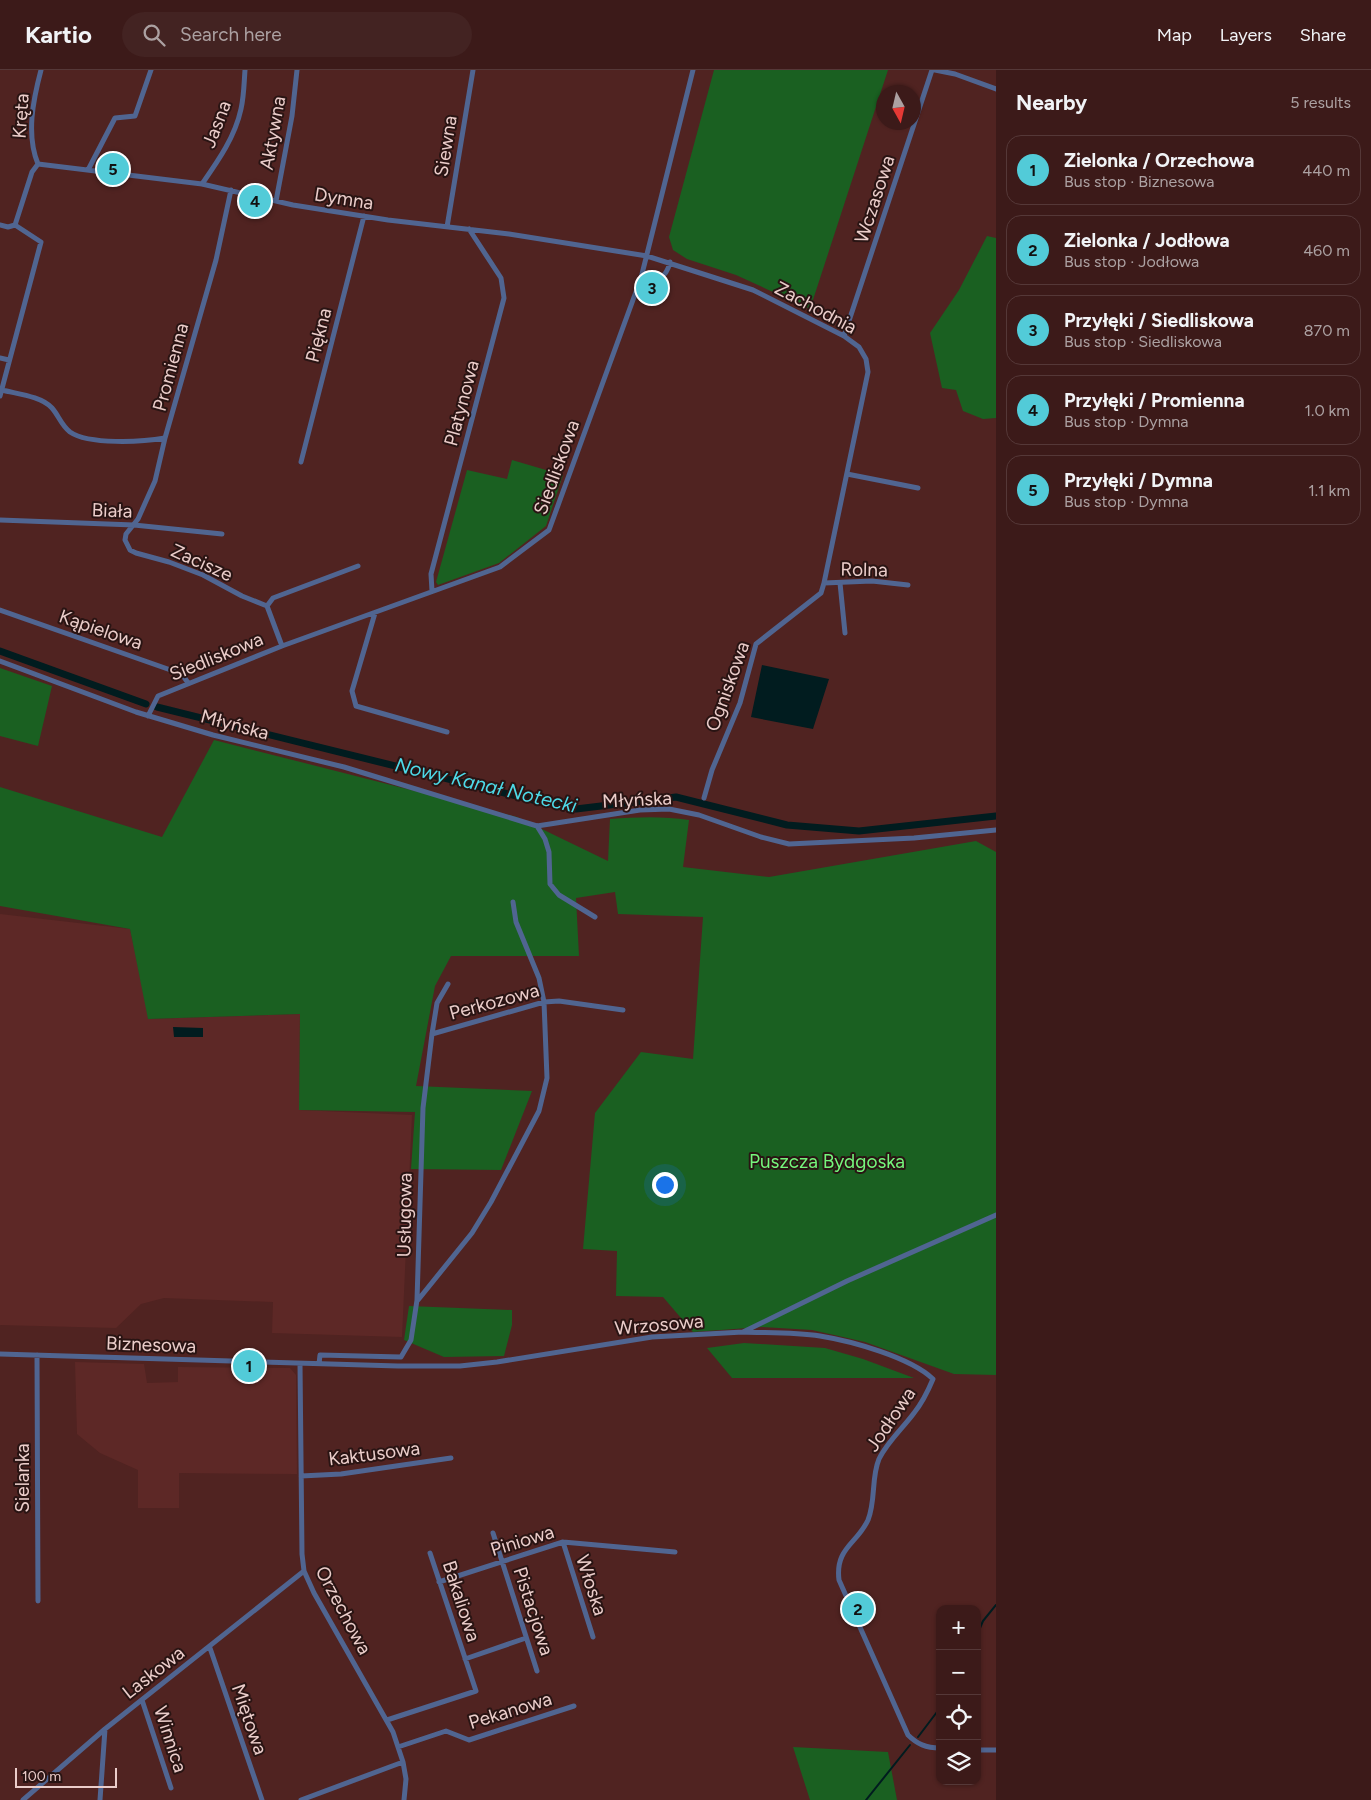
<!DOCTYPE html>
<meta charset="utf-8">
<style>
:root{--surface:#3c1a19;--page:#432322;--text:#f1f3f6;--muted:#aca1a2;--line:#553838;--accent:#52cbd8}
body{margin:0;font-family:Figtree,sans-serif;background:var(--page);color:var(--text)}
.controls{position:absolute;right:15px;bottom:15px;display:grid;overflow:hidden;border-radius:10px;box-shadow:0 1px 4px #0004}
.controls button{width:45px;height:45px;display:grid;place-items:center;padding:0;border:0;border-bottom:1px solid var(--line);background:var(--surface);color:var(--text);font:25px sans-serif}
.compass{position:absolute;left:876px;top:15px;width:45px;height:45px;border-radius:50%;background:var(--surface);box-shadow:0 1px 4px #0004;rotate:172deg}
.scale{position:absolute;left:15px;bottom:12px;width:102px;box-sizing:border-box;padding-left:5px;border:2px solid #ebcdca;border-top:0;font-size:14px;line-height:18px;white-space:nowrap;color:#ebcdca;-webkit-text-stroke:4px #291413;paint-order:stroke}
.you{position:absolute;left:664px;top:1114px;width:18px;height:18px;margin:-12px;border:4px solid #fff;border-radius:50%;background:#1a73e8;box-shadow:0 0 0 8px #1a73e833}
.badge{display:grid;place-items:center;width:32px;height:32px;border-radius:50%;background:var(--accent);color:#111;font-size:16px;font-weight:700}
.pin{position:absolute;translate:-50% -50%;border:2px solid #fff;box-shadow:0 1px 5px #0006}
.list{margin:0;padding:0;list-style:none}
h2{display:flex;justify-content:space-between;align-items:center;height:65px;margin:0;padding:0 20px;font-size:21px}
h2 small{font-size:16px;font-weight:400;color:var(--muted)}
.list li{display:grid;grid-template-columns:32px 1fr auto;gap:15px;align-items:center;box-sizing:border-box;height:70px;margin:0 10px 10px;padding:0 10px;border:1px solid var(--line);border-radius:15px}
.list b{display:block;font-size:19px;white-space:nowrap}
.list p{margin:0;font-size:16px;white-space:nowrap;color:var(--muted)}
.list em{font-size:16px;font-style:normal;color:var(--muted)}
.icon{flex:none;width:28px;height:28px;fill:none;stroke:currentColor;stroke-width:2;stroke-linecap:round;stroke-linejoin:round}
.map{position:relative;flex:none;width:996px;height:1730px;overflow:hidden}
header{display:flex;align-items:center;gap:30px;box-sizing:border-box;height:70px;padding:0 25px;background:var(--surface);border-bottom:1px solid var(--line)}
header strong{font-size:24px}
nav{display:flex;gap:28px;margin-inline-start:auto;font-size:18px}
.search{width:350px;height:45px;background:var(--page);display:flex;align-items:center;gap:12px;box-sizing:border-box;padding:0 18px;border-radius:28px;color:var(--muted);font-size:19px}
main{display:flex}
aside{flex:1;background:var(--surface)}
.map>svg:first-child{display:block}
.built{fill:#5d2826}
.green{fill:#1a6021}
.water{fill:#011c1f}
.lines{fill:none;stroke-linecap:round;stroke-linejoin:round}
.stream{stroke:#011c1f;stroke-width:2}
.canal{stroke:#011c1f;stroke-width:7}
.street{stroke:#506591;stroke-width:5}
.labels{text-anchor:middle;stroke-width:4;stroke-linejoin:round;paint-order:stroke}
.street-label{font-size:19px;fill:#ebcdca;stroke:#291413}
.park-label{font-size:19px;fill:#75f67c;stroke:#291413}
.water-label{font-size:20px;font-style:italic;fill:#4ddae8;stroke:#291413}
</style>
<header>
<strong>Kartio</strong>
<div class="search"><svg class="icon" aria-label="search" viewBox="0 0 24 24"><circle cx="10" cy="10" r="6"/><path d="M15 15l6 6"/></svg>Search here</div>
<nav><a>Map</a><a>Layers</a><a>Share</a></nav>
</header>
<main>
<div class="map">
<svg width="996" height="1730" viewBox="0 0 996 1730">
<rect width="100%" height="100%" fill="#502321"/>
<path class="built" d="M0,844L130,859L149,949L300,944L299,1040L412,1045L402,1267L272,1263L273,1232L164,1228L141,1234L116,1258L0,1255Z
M75,1292L144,1294L147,1313L178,1312V1297L290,1298L296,1305L297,1404L179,1403V1438H138V1400L100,1383L77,1364Z"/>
<path class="green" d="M714,0H888L810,239L736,205L687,189L673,180L669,167Z
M987,166L996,168V348L983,349L963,341L956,320L942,318L930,263L959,220Z
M512,390L563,405L546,456L499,493L438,515L436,512L467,400L507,409Z
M0,598L52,616L38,676L0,666Z
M214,670L517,747L608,791L610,749C637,747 663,746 689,750L683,797L769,807L976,771L996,782V1305L954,1304L865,1272L812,1260L762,1257L693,1262L663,1227L616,1226L617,1181L583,1179L595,1043L641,982L693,989L703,847L618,844L615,822L576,828L579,886H451L435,916L416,1016L532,1021L501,1100L411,1099L415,1042L299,1040L300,944L148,949L130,859L0,836V717L162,767Z
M409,1236L512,1240V1255L504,1286L444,1287L404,1270Z
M744,1273L825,1278L863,1289L914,1308H732L707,1278Z
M793,1677L888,1682L897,1730H810Z"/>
<path class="water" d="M762,595L829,609L813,659L751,647Z
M173,957L203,958V967H174Z"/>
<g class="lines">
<path class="stream" d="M977,1565L983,1551L996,1535
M918,1667L940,1638
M866,1730L910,1675"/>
<path class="canal" d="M0,581L146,634
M157,637L537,731L576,739L676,727L787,755L859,761L996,746"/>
<path class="street" d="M935,0L955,4L996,19
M38,94L202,114L293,135L388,150L509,164L647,186L753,220L844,266L859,277L866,289L868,302L824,513L872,511L908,515
M38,94C26,65 33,30 41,0
M88,100L115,48L135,46L151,0
M202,114C218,91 235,67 241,39C244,26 244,13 245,0
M231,120L216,190L165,368L155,411L138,449L126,464L125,470L130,480L136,483L169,492L203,505L242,526L267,536
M276,131L292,46L297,0
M0,155L8,157L15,155L32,102L38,94
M447,157L473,0
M641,208C657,212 666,209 670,192
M844,266L932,0
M0,288L9,290
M2,320C17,324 41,326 52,338C59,346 61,355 70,362C89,375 142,372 165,368
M0,326L41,172L15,155
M301,392L364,146
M847,404L918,418
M0,450L134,455L222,464
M840,513L845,563
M432,521L431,504L504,228L501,208L469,159
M0,540L182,604L188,613
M375,543L352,621L356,636L447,662
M282,576L267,536L273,528L358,496
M0,591L136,642L213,665L344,697L537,756L640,740L669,739L699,745L761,767L789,774L914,768L996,760
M148,646L158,626L282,576L500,497L549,460L641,208L693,0
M704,728L712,700L740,633L756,574L821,523L824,513
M537,756L545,769L549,782L550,814L559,825L595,847
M432,964L544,932L559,931L623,940
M418,1230L472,1163L491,1132L539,1041L547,1008L544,932L539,908L516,852L513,832
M743,1262C768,1263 795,1262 820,1266C851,1271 910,1287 933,1309C928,1321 922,1333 914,1343C903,1358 887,1372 879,1389C871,1408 876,1430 868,1450C857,1474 835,1478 839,1510L908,1665C917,1674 926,1678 940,1678
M0,1284L398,1296H460L497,1292L652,1267L743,1262L847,1211L996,1145
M37,1285L38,1531
M300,1294L302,1484L304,1501L314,1523L393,1662L403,1692L406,1709L404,1730
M319,1294L320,1285L401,1287L411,1270L417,1230L423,1038L432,964L437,933L448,914
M301,1406L341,1404L451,1388
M493,1463L537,1601
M563,1472L593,1567
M439,1512L563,1472L675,1482
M210,1578L262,1730
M465,1589L526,1568
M142,1630L171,1718
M387,1650L476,1621L430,1483
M398,1677L446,1661L469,1670L574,1636
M977,1680H996
M23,1730L105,1659L304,1501
M100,1730L105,1659
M301,1730L403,1692"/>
</g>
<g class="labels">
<g class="street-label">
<text transform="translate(20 46) rotate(-86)" y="7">Kręta</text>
<text transform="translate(216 54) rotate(-69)" y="7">Jasna</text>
<text transform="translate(272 63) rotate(-80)" y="7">Aktywna</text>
<text transform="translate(445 76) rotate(-81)" y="7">Siewna</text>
<text transform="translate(344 128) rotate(9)" y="7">Dymna</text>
<text transform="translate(874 129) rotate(-72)" y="7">Wczasowa</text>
<text transform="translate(816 237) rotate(28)" y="7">Zachodnia</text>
<text transform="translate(318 265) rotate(-76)" y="7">Piękna</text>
<text transform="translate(170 297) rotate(-75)" y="7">Promienna</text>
<text transform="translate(461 333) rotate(-75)" y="7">Platynowa</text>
<text transform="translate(556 397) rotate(-70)" y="7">Siedliskowa</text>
<text transform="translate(112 440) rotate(2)" y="7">Biała</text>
<text transform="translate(202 492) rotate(24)" y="7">Zacisze</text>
<text transform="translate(864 499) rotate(1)" y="7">Rolna</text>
<text transform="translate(101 559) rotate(19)" y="7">Kąpielowa</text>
<text transform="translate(216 586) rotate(-22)" y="7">Siedliskowa</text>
<text transform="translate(727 616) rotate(-70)" y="7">Ogniskowa</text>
<text transform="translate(235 654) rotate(15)" y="7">Młyńska</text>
<text transform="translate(637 729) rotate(-3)" y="7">Młyńska</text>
<text transform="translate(494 931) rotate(-15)" y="7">Perkozowa</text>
<text transform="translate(404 1145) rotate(-89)" y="7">Usługowa</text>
<text transform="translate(659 1254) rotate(-5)" y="7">Wrzosowa</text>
<text transform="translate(151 1274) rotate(2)" y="7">Biznesowa</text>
<text transform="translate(890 1349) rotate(-56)" y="7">Jodłowa</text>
<text transform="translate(374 1383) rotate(-7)" y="7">Kaktusowa</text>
<text transform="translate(22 1408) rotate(-90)" y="7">Sielanka</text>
<text transform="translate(522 1470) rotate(-17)" y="7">Piniowa</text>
<text transform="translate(592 1515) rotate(72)" y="7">Włoska</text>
<text transform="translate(462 1531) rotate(72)" y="7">Bakaliowa</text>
<text transform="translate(344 1540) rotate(62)" y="7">Orzechowa</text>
<text transform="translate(534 1541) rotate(72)" y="7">Pistacjowa</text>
<text transform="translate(153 1602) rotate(-38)" y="7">Laskowa</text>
<text transform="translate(510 1640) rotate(-17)" y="7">Pekanowa</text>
<text transform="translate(250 1649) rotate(71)" y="7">Miętowa</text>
<text transform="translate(171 1669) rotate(72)" y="7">Winnica</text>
</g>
<g class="park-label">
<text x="827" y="1098">Puszcza Bydgoska</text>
</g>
<g class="water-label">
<text transform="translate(486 715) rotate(13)" y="7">Nowy Kanał Notecki</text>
</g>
</g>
</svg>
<div class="controls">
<button>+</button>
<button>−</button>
<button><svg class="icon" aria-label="locate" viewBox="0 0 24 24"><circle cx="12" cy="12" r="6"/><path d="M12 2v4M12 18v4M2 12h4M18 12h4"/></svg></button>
<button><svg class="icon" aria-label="layers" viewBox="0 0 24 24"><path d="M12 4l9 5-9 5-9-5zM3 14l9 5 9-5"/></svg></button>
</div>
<svg class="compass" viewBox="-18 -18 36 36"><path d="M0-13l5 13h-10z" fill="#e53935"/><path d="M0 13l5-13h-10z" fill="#aca1a2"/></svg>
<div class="scale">100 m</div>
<div class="you"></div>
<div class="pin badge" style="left:249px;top:1296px">1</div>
<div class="pin badge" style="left:858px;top:1539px">2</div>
<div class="pin badge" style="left:652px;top:218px">3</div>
<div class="pin badge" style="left:255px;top:131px">4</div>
<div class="pin badge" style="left:113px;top:99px">5</div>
</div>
<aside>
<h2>Nearby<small>5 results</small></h2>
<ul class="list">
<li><span class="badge">1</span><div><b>Zielonka / Orzechowa</b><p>Bus stop · Biznesowa</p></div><em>440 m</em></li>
<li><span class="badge">2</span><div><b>Zielonka / Jodłowa</b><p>Bus stop · Jodłowa</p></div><em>460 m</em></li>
<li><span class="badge">3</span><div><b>Przyłęki / Siedliskowa</b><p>Bus stop · Siedliskowa</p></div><em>870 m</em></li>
<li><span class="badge">4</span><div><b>Przyłęki / Promienna</b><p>Bus stop · Dymna</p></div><em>1.0 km</em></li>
<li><span class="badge">5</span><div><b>Przyłęki / Dymna</b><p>Bus stop · Dymna</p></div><em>1.1 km</em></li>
</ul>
</aside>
</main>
